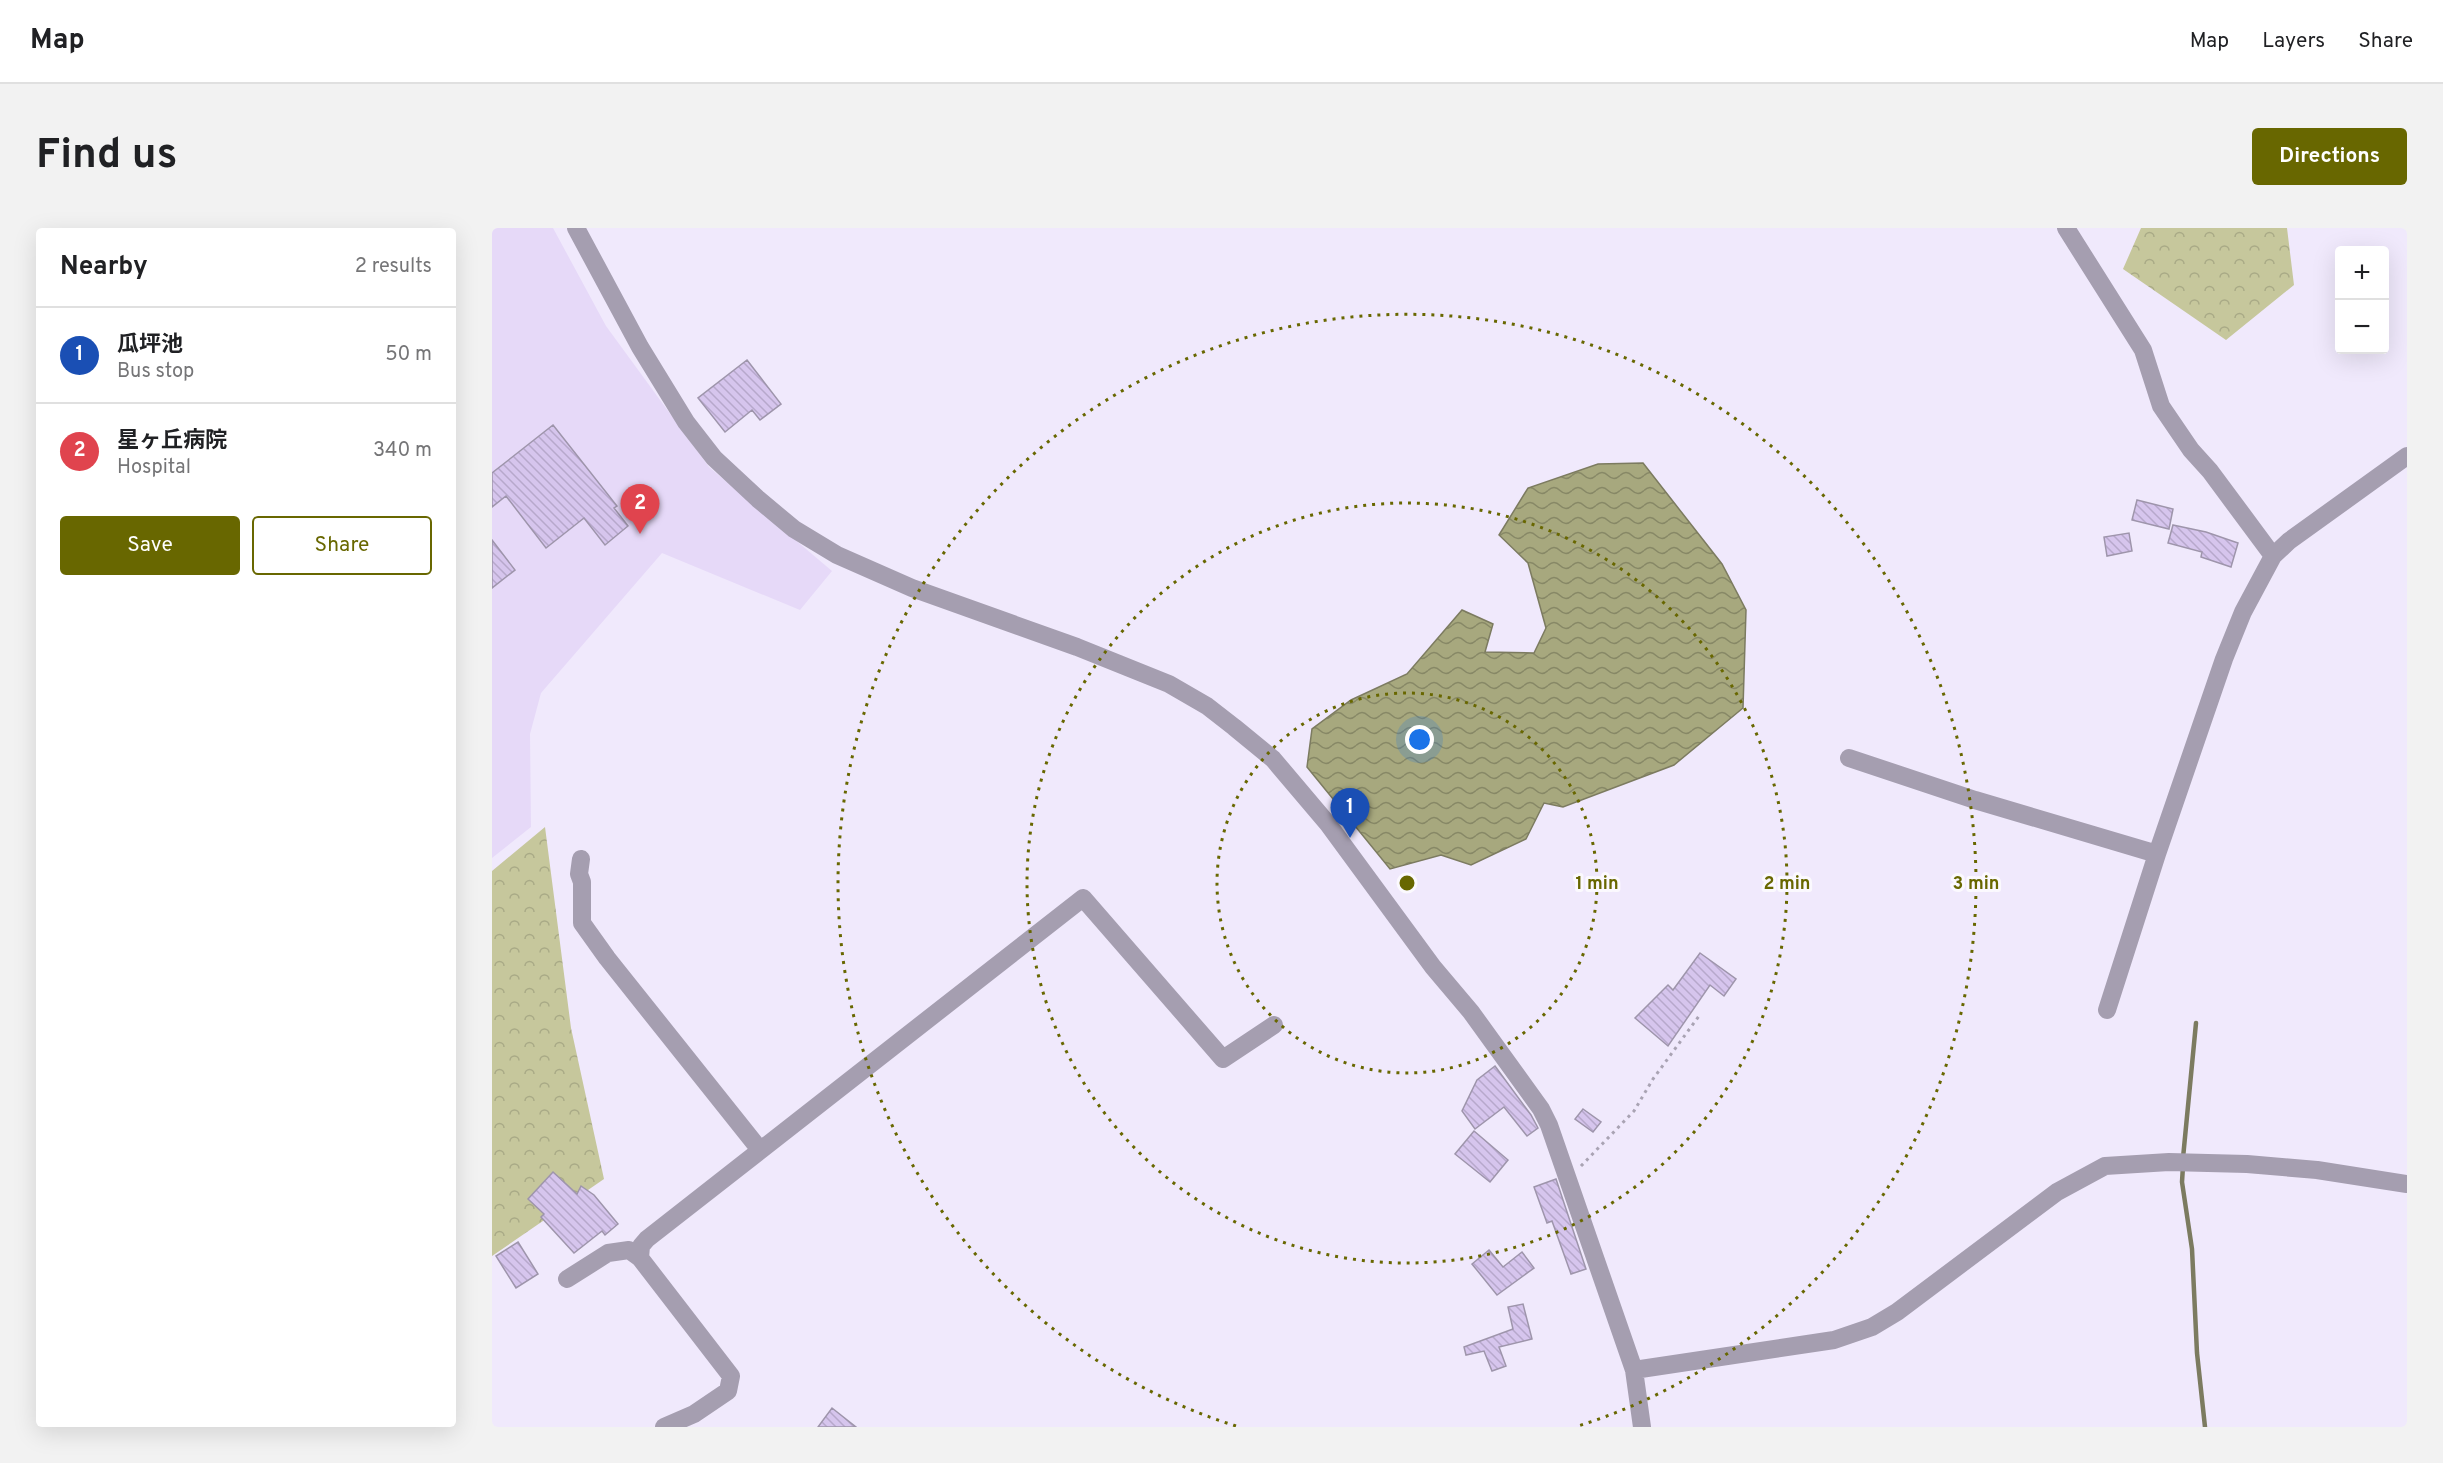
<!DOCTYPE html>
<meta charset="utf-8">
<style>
:root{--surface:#fff;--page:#f2f2f2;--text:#202124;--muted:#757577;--line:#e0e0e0;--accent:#686700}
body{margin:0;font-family:Overpass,"Noto Sans JP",sans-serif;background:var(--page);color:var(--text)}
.controls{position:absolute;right:18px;top:18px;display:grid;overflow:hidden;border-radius:6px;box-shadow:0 6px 24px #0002}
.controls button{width:54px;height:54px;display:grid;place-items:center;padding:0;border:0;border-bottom:2px solid var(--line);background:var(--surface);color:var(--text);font:30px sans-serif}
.you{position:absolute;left:928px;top:512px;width:21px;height:21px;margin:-15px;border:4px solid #fff;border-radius:50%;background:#1a73e8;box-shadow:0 0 0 9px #1a73e833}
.badge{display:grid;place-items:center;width:39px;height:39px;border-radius:50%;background:var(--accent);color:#fff;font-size:20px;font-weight:700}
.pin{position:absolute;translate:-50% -50px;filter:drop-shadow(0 2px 3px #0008)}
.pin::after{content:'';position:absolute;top:32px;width:21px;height:18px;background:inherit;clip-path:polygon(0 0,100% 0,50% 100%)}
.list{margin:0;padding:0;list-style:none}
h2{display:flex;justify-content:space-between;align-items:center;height:78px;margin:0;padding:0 24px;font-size:26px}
h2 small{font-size:20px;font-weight:400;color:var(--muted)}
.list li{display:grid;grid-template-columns:39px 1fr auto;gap:18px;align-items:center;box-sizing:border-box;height:96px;padding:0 24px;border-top:2px solid var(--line)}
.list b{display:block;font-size:22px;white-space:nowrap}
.list p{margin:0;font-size:20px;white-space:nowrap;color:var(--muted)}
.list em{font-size:20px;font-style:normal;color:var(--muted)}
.actions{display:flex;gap:12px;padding:18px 24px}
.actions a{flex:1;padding:14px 0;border:2px solid var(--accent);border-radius:6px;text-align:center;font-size:21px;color:var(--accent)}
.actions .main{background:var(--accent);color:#fff}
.map{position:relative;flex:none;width:1915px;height:1199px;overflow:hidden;border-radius:6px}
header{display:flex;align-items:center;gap:36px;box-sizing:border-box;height:84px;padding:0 30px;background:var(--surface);border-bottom:2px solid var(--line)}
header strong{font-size:28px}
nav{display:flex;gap:33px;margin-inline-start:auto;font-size:21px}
.intro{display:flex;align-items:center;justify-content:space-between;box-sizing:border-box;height:144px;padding:0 36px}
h1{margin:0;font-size:42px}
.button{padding:15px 27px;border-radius:6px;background:var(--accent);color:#fff;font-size:21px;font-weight:700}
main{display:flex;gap:36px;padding:0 36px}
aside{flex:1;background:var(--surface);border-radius:6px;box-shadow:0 6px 24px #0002}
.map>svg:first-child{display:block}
.built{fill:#e6d9f8}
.forest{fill:url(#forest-crowns)}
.water{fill:url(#water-waves);stroke:#7c7b60;stroke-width:1.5}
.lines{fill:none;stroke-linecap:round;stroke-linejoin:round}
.stream{stroke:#7c7b60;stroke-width:4.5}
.building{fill:url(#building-back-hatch);stroke:#9e95ab;stroke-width:1.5}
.path{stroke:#a9a3b3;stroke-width:3;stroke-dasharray:3 4.5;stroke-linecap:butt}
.minor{stroke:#a59eb0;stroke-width:18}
.ring{fill:none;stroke:#686700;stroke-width:3;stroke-dasharray:3 6}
.centre{fill:#686700;stroke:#fbf9fe;stroke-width:3}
.ring-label{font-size:18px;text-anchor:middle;font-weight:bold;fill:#686700;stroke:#fbf9fe;stroke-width:6;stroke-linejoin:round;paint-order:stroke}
</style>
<header>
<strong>Map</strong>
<nav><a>Map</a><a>Layers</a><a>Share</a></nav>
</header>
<div class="intro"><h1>Find us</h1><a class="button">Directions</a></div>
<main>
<aside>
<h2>Nearby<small>2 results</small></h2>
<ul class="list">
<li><span class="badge" style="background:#1a4fb4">1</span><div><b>瓜坪池</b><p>Bus stop</p></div><em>50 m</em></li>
<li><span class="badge" style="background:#e0444e">2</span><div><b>星ヶ丘病院</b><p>Hospital</p></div><em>340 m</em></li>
</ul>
<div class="actions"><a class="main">Save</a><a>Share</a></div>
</aside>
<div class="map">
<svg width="1915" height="1199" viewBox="0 0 1915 1199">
<defs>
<pattern id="forest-crowns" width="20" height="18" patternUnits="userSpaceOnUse" patternTransform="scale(1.5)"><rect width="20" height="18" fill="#c6c79c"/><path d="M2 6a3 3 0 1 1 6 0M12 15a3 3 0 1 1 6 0" fill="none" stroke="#a9aa86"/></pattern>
<pattern id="water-waves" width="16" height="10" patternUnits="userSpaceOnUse" patternTransform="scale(1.5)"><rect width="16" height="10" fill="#a7a87e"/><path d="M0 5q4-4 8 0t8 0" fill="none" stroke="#878866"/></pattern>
<pattern id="building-back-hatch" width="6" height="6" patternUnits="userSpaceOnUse" patternTransform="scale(1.5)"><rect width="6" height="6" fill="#d6c5ed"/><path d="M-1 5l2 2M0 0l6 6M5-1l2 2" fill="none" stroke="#b7a8cb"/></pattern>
</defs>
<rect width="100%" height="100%" fill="#f0e9fc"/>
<path class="built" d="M0,0H61L114,98L217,239L340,343L308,382L170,325L49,465L38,506L39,599L0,630Z"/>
<path class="forest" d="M1649,0H1795L1802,57L1734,112L1631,41Z
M53,599L79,800L112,951L0,1028V643Z"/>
<path class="water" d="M1151,235L1230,336L1254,382L1251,480L1182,537L1071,579L1052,575L1034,611L979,637L949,627L898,641L815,539L820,501L859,472L915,446L970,382L1001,396L993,424L1042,425L1054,400L1036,335L1007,307L1036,260L1106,236Z"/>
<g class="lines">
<path class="stream" d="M1691,930L1704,795
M1691,938L1690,954L1700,1021L1705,1125L1713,1199"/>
</g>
<path class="building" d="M255,132L289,176L268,192L260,182L233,204L206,170Z
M61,197L125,278L122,280L136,298L113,317L92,290L54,320L14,268L0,279V245Z
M1645,272L1681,281L1677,301L1640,292Z
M1681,297L1714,304L1746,315L1739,339L1709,329L1710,324L1676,315Z
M1637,305L1640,323L1615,328L1612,309Z
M0,312L23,342L0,360Z
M1208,725L1244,751L1232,768L1218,757L1176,818L1143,790L1176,757L1181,762Z
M1003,838L1039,887L1046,900L1035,908L1012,879L983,901L970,883L985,852Z
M1091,881L1109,894L1101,904L1083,891Z
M982,903L1016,932L998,954L963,926Z
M61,944L85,966L89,958L102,967L126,996L113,1007L110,1003L82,1025L49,989L52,986L36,971Z
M1064,951L1094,1041L1079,1046L1060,993L1055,995L1042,959Z
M26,1014L46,1046L24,1060L4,1028Z
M997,1022L1011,1039L1030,1024L1042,1040L1005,1067L980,1036Z
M1031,1076L1040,1111L1007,1119L1014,1138L1000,1143L992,1123L974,1127L972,1119L1021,1101L1016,1079Z
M340,1180L364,1199H326Z"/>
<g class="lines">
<path class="path" d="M1089,938L1142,883L1161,851L1207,788"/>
<path class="minor" d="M84,0L148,119L194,194L222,230L266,271L302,301L345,327L420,360L585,419L677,456L715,478L742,499L781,531L836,596L941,739L979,784L1049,881L1057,897L1142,1142L1150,1199
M1574,0L1651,122L1669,178L1699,222L1718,243L1781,328
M1357,530L1483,572L1665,626
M89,631L87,646L90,654V695L115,730L268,922
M1615,782L1665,626L1732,431L1751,384L1781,328L1797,313L1915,228
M148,1030L149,1018L155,1011L591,670L731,831L782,797
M75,1051L116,1025L137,1022L148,1030L239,1148L236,1163L202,1186L172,1199
M1142,1142L1342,1112L1380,1099L1405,1084L1565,964L1613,938L1677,934L1755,936L1825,942L1915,956"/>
</g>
<g class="ring">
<circle cx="915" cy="655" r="190"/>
<circle cx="915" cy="655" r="380"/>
<path d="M744 1198A569 569 0 1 1 1086 1198"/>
</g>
<circle cx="915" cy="655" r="9" class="centre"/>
<g class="ring-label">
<text x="1105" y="661">1 min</text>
<text x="1295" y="661">2 min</text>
<text x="1484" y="661">3 min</text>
</g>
</svg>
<div class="controls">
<button>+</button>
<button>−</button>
</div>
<div class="you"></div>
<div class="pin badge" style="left:858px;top:610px;background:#1a4fb4">1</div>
<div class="pin badge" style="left:148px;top:306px;background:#e0444e">2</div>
</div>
</main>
